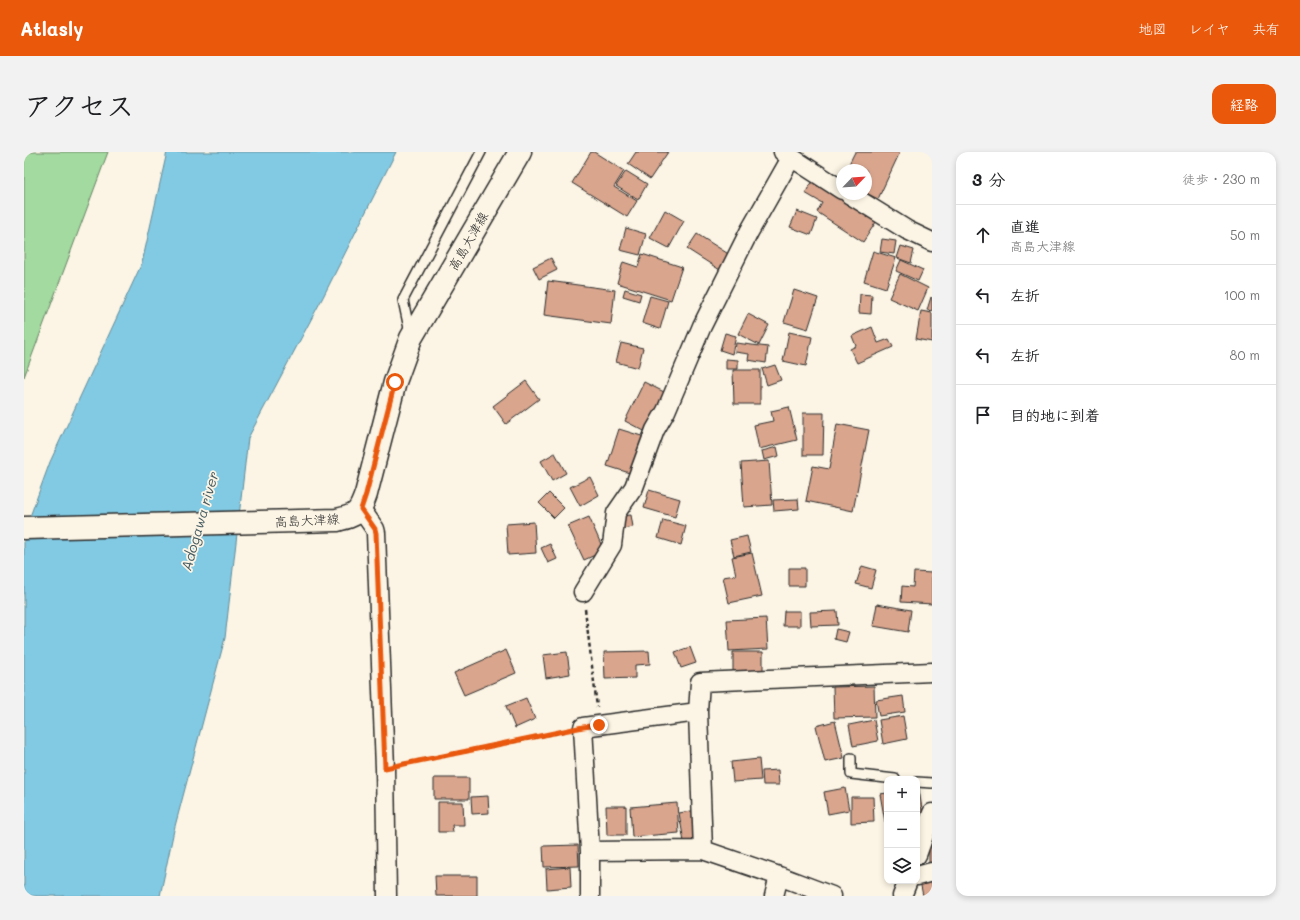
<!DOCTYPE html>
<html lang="ja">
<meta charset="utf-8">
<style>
:root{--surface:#fff;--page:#f2f2f2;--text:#202124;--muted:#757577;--line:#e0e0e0;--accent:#ea580c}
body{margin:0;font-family:Mali,"Klee One",sans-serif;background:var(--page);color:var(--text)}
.controls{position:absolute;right:12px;bottom:12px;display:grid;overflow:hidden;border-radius:8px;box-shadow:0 2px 6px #0003}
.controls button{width:36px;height:36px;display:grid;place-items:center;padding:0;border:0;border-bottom:1px solid var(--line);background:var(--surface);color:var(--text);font:20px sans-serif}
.compass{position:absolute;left:812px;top:12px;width:36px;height:36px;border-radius:50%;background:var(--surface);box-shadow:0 2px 6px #0003;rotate:65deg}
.stop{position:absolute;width:12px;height:12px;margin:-9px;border:3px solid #ea580c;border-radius:50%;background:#fff}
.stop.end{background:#ea580c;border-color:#fff;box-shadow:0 1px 4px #0008}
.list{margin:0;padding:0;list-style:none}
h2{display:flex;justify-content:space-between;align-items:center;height:52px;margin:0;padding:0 16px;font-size:17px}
h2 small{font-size:13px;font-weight:400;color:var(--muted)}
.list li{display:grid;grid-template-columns:26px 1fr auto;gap:12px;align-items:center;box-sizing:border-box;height:60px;padding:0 16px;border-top:1px solid var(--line)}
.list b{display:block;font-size:15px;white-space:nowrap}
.list p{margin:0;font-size:13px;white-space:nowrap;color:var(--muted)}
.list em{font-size:13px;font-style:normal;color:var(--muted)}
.icon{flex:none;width:22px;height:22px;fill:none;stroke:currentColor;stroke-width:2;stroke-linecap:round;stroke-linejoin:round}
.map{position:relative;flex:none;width:908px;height:744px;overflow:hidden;border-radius:12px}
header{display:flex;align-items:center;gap:24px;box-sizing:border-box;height:56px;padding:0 20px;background:var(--accent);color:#fff}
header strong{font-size:19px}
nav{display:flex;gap:22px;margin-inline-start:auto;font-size:14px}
.intro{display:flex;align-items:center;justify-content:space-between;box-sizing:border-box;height:96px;padding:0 24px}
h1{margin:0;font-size:28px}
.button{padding:10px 18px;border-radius:12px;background:var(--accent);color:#fff;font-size:14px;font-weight:700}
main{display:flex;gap:24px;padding:0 24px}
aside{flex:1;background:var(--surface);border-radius:12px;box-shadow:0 2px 6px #0003}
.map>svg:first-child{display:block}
.green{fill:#a2da9f;stroke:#668265}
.water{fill:#82cae3;stroke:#5f8a99}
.building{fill:#d9a58d;stroke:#2b2b2b}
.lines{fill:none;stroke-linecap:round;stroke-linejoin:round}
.lane-casing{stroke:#2b2b2b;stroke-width:12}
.street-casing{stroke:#2b2b2b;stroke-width:21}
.secondary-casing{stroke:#2b2b2b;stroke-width:25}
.path{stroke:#2b2b2b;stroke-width:2.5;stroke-dasharray:4 3;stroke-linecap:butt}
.lane{stroke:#fcf5e5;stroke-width:9}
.street{stroke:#fcf5e5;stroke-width:18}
.secondary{stroke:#fcf5e5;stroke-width:22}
.route{stroke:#ea580c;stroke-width:5}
.labels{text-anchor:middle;stroke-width:3.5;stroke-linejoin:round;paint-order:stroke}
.street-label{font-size:13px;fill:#2b2b2b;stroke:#fcf5e5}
.water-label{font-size:14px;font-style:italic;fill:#455b62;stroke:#fcf5e5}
</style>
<header>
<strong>Atlasly</strong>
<nav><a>地図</a><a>レイヤ</a><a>共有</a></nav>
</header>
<div class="intro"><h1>アクセス</h1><a class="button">経路</a></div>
<main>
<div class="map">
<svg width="908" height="744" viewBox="0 0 908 744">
<rect width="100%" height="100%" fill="#fcf5e5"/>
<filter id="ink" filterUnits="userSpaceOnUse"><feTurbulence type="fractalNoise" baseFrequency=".025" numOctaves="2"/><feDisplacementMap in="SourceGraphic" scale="8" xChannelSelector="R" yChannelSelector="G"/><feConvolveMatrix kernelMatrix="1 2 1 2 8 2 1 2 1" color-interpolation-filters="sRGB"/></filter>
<g filter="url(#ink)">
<path class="green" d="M0,0H84L0,225Z"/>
<path class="water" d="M143,0H372L299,145L224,286L201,486L150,678L136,744H0V381L26,310L118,111Z"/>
<path class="building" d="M567,0H570L600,19L590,35L613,49L603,65L548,31Z
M612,0H644L626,27L604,12Z
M831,0H876L854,47L842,41V18H822Z
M602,19L623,32L614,48L592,34Z
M789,29L852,70L839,90L793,60L798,51L781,41Z
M641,58L660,69L645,96L626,86Z
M773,59L793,67L787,83L766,75Z
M602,76L622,82L616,103L596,98Z
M673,82L706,103L696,118L663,97Z
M858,87L872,89L870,102L856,100Z
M877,94L890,98L887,111L873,106Z
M849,99L872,106L862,136L840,129Z
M618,102L658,115L647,148L593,131L599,110L614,115Z
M527,106L533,118L515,127L509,115Z
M877,108L899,118L894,129L872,119Z
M876,122L904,136L894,159L865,146Z
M524,129L591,138L587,172L520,163Z
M601,137L617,142L615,149L599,144Z
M770,138L794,146L784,177L760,170Z
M836,142L848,143L847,162L835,161Z
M626,144L644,149L636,177L618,171Z
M907,145L908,146V159L903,158Z
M897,159L908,161V190L892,187Z
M724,162L745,173L735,193L714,182Z
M848,175L854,191L865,187L869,195L833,211L826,197L832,194L828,184Z
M765,180L788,185L782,214L759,209Z
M701,181L712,184L708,202L696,198Z
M597,191L619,196L614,216L592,210Z
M712,191L744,195L742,211L724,208L725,202L711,200Z
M702,207L714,208V217H702Z
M751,213L757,228L743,233L738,217Z
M709,218H736V252H710Z
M502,229L515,247L482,272L469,254Z
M620,230L642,241L622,280L601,269Z
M765,255L773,288L735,297L730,273L749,269L747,259Z
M779,261H800L799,303H779Z
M813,272L845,278L829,359L782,349L789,314L805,317Z
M595,277L624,286L612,323L583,314Z
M753,295L755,304L740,308L738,299Z
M531,301L542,321L528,329L517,309Z
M745,309L748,353L720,355L717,311Z
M566,325L575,343L556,354L546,335Z
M625,338L656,347L651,365L620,356Z
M525,341L540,356L530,366L515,351Z
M774,347L775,357L750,359L749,348Z
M607,363L609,375L599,377L597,364Z
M565,365L580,399L560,408L544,374Z
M639,368L662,374L657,393L634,386Z
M510,370L512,401L484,403L482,372Z
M723,384L727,400L710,404L706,388Z
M526,392L533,407L524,411L517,396Z
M728,401L738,444L705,451L699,425L712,423L708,405Z
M838,414L852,418L847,436L832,432Z
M765,416H781V434H765Z
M890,420L908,421V452L877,450L878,434L889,435Z
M853,452L887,458L884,480L849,474Z
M760,459H776V474H759Z
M813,459L814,473L787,474L786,460Z
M742,466L744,497L705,499L703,468Z
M812,477L825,480L822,490L810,487Z
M666,495L672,511L657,516L651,500Z
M482,498L492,521L440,543L430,521Z
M625,499L626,512L611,513V526L581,527L580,500Z
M543,500L546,522L522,526L519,503Z
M709,500H739V520H709Z
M850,534L851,565L810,566L809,535Z
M879,544L881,560L855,564L852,548Z
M502,546L511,567L491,576L482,554Z
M879,564L883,587L859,592L855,568Z
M850,568L854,589L829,594L825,573Z
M811,569L820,606L801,610L792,574Z
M735,607L737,628L709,630L707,610Z
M754,618L755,633H739L738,619Z
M410,626H445V647H410Z
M821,636L825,658L804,662L800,640Z
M893,637H895L899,664L893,665Z
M863,641V669L861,670L856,642Z
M464,644L465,661L448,662L447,645Z
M827,645H849L850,670L827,671Z
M414,650H439L440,673H428L429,680H414Z
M653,651L655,681L608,685L606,655Z
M582,654H602V683H583Z
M673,658L678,687L660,690L655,661Z
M905,689H908V714H905Z
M554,693L555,714L520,715L519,694Z
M546,715L547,735L523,737L522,717Z
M411,724H453V744H412Z
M908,726V744H899L896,729Z"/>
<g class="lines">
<g class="lane-casing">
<path id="lane" d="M386,181L379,148L457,0
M827,606V622L871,627
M893,630L908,631"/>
</g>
<g class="street-casing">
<path id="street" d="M759,0L818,38
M825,42L883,78L908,90
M337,357L351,377L352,381L361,616L363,744
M559,440L588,393L592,361L610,335L631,278L642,259L678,174L725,80L767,6
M679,698L674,560L676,530L908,520
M566,699L679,698L755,724L808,744
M893,703L908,661
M893,724L908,720
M566,744V699L559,575L674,560
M750,744L755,724
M878,744L884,729"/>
</g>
<g class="secondary-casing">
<path id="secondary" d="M0,376L313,368C333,363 335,362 342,342L371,230L387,186L496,0"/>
</g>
<path class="path" d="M561,457L573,555
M379,612L542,579"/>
<use href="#lane" class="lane"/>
<use href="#street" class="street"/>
<use href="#secondary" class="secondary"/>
</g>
</g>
<g class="lines" filter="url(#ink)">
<path class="route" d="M371,230L342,342L337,357L351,377L352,381L361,616L559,575L575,573"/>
</g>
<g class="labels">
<g class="street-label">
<text transform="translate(444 89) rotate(-60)" y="5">高島大津線</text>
<text transform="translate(283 368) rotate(-3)" y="5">高島大津線</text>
</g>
<g class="water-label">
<text transform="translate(176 369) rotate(-74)" y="5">Adogawa river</text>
</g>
</g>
</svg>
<div class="controls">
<button>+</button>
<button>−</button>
<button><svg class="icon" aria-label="layers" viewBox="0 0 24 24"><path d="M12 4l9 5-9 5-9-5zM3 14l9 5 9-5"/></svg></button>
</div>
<svg class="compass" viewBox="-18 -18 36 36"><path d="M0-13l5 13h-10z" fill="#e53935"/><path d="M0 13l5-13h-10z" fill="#757577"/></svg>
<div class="stop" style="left:371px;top:230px"></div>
<div class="stop end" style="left:575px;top:573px"></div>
</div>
<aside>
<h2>3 分<small>徒歩 · 230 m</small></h2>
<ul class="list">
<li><svg class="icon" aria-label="ahead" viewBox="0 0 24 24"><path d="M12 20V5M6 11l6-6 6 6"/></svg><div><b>直進</b><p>高島大津線</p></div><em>50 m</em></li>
<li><svg class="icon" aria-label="left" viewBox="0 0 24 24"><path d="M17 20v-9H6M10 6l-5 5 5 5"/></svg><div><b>左折</b></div><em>100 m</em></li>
<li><svg class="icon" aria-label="left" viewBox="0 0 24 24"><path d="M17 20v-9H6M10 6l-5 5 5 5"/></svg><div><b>左折</b></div><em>80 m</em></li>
<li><svg class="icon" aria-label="arrive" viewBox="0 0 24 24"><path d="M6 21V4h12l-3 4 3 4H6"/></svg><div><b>目的地に到着</b></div></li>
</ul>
</aside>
</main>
